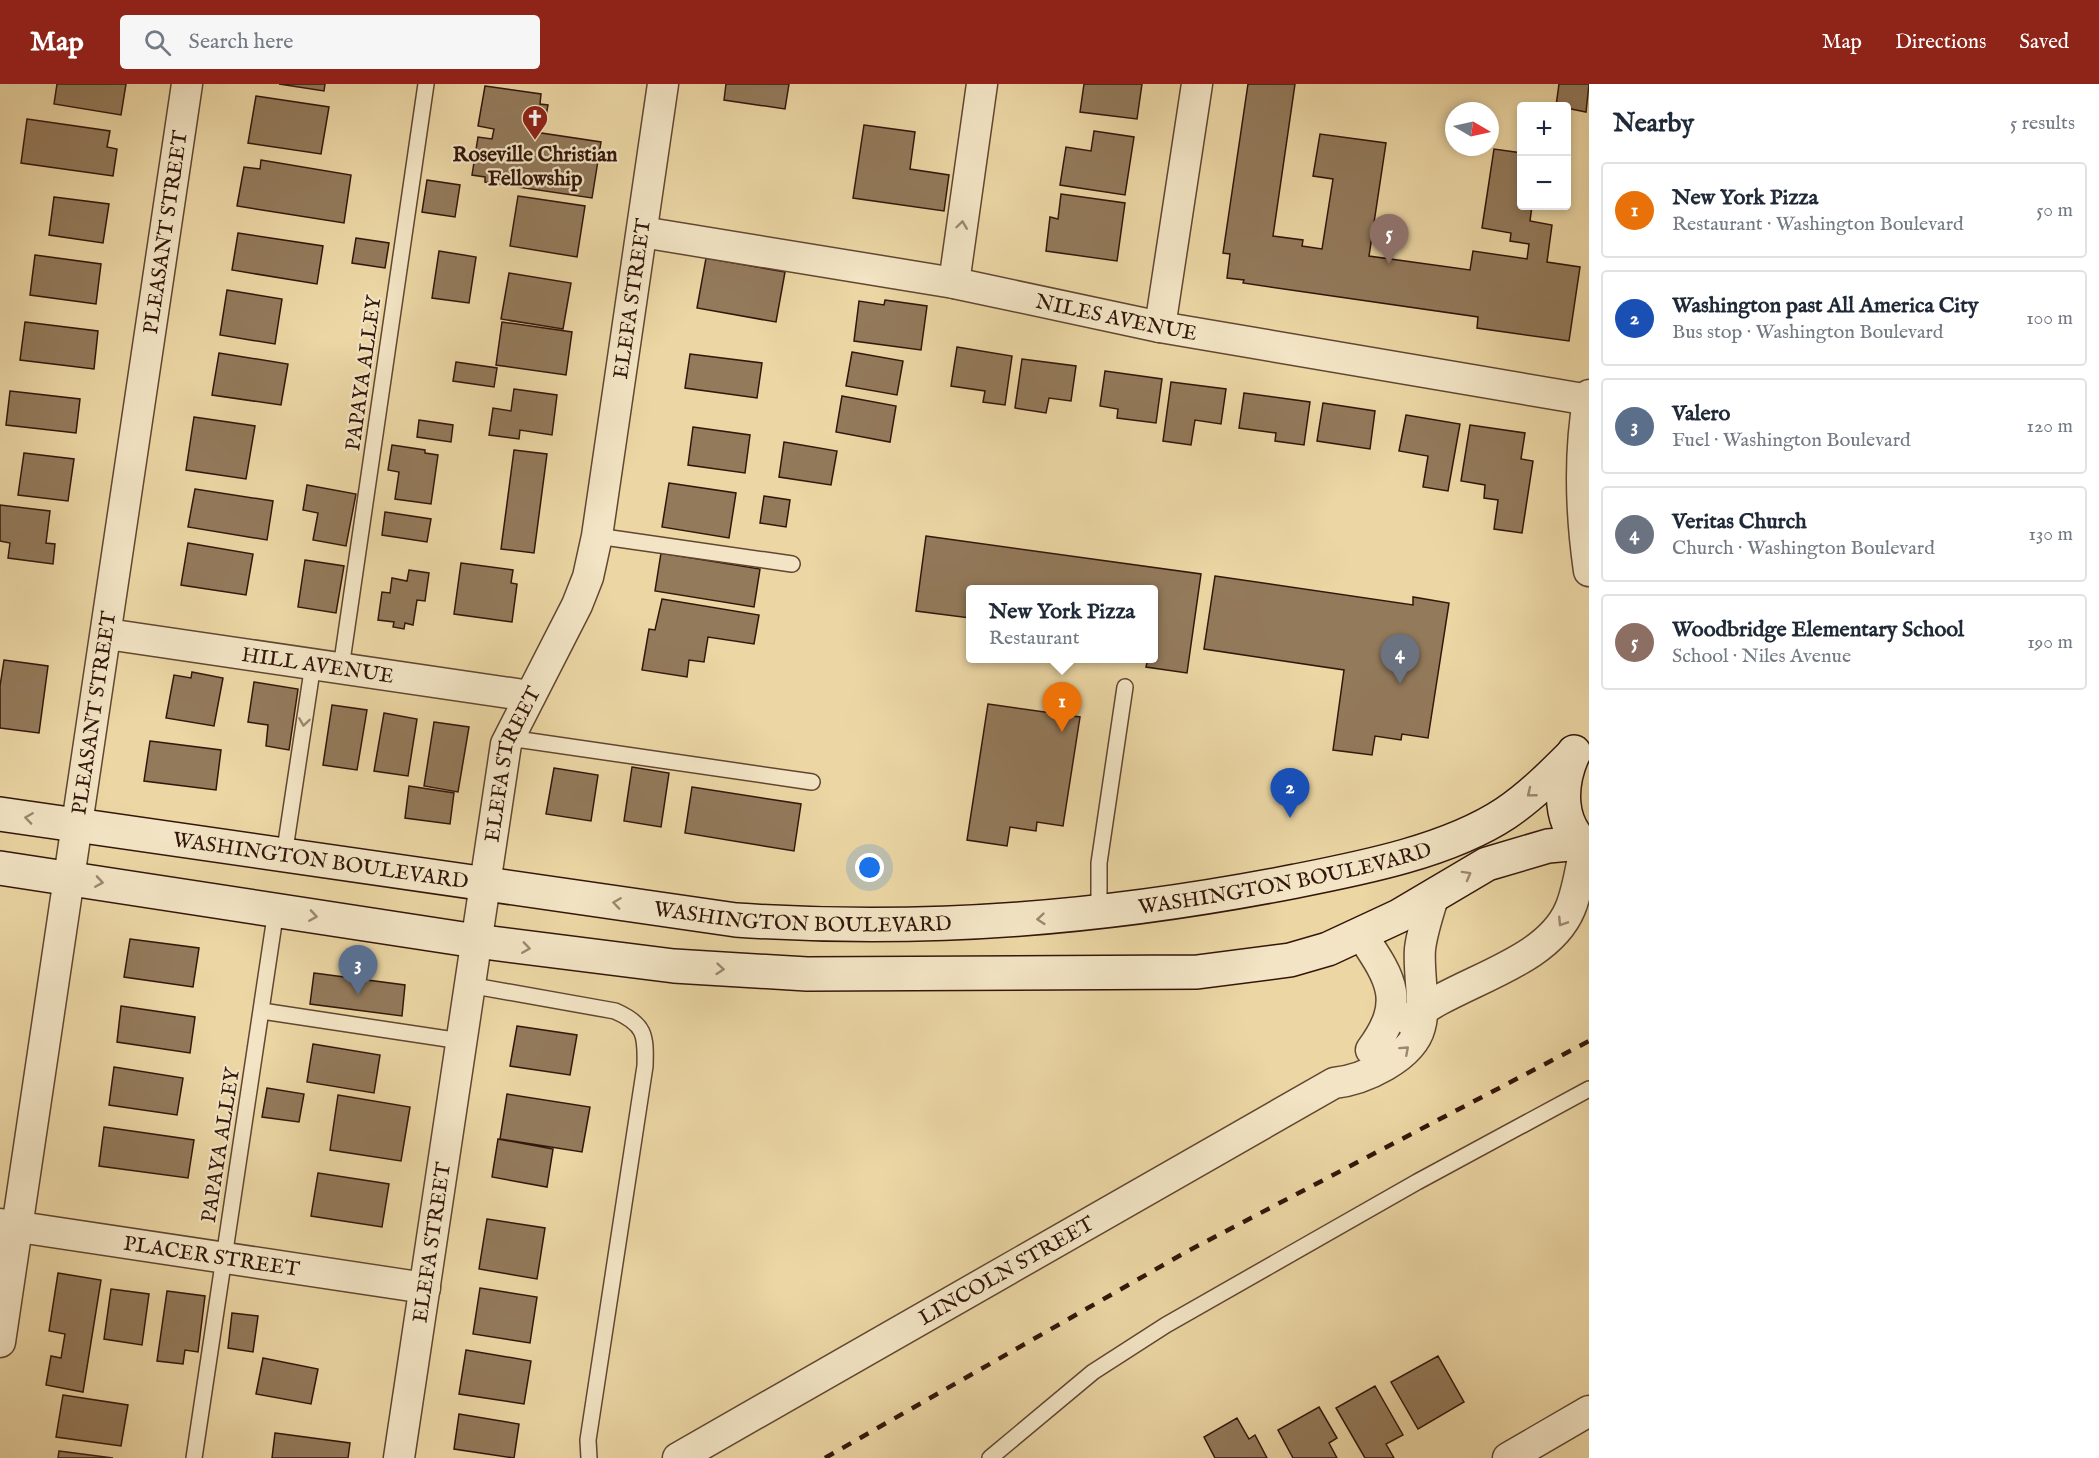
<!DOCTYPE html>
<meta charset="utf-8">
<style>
:root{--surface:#fff;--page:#f6f6f7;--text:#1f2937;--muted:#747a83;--line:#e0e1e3;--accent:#8f2418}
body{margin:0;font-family:"IM FELL English",serif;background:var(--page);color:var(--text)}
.controls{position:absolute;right:18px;top:18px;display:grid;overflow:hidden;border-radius:6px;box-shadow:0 3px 9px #0003}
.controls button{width:54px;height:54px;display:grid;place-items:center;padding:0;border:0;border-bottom:2px solid var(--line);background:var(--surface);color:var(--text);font:30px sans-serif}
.compass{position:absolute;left:1445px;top:18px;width:54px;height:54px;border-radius:50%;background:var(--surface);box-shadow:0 3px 9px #0003;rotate:99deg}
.you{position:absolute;left:870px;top:784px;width:21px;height:21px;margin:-15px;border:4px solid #fff;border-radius:50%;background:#1a73e8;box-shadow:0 0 0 9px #1a73e833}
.badge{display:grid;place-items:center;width:39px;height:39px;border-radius:50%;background:var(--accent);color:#fff;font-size:20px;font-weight:700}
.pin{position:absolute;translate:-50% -50px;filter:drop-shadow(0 2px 3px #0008)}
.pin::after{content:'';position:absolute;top:32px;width:21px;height:18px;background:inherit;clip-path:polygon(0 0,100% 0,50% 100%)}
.popup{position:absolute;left:966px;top:501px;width:192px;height:78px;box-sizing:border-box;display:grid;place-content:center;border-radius:6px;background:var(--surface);filter:drop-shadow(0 2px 4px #0005);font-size:20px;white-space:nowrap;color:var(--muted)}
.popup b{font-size:22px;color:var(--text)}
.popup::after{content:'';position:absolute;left:50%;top:100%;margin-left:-12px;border:12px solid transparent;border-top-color:var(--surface)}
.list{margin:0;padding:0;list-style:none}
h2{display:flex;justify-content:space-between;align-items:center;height:78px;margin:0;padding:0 24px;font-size:26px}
h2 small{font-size:20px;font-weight:400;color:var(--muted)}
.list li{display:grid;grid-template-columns:39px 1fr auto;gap:18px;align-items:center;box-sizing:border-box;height:96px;margin:0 12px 12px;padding:0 12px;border:2px solid var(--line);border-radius:6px}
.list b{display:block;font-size:22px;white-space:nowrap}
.list p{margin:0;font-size:20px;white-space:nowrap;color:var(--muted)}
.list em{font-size:20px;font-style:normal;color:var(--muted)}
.icon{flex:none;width:33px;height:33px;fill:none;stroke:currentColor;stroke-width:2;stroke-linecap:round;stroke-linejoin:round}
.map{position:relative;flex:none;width:1589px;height:1374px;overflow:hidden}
header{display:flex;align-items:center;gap:36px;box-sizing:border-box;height:84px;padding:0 30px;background:var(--accent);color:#fff}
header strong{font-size:28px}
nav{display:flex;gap:33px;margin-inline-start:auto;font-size:21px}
.search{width:420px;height:54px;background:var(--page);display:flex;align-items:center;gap:15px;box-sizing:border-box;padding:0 21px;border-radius:6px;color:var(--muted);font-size:22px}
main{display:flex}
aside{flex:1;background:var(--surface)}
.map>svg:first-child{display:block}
.building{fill:#937a5b;stroke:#33160b;stroke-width:1.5}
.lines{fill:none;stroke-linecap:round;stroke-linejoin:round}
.service-casing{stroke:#614631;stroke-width:18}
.minor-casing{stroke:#614631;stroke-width:33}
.secondary-casing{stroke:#33160b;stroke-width:36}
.service{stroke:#f2e4c4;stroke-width:15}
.minor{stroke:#f2e4c4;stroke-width:30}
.secondary{stroke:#f2e4c4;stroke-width:33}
.rail{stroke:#33160b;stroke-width:4.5;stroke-dasharray:10 10;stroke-linecap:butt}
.oneway{stroke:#9c8771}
.labels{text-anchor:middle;stroke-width:4.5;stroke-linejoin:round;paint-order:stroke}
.poi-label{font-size:21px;font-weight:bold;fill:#33160b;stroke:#f2e4c4}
.street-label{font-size:21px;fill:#33160b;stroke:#f2e4c4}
</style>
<header>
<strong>Map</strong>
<div class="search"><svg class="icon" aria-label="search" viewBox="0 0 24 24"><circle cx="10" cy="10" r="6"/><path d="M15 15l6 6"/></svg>Search here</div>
<nav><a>Map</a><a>Directions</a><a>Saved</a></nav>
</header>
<main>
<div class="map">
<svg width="1589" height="1374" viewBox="0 0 1589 1374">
<rect width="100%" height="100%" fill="#ebd6a4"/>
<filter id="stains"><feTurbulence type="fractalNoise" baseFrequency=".00333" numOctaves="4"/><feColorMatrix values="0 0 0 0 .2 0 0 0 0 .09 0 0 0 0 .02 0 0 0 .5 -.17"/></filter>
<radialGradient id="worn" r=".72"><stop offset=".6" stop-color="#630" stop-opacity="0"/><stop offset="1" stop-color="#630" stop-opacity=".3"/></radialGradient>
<path class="building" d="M57,0H126L121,31L54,20Z
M279,0H325L324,7Z
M726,0H789L785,25L724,16Z
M1084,0H1142L1137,35L1080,28Z
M1248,0H1295L1273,152L1303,156L1302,162L1322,165L1333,95L1313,92L1320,50L1386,59L1369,172L1470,186L1473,167L1527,175L1529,160L1510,157L1511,149L1482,144L1494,65L1522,69V122H1532L1530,137L1552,141L1547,178L1580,183L1569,257L1477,244L1478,233L1243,199L1244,196L1227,194L1230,170L1223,169Z
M1559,0H1589L1586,28L1556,22Z
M485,2L541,10L540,20L548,21L544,43L536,42L535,48L601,58L592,114L485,98V93L472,91L478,53L492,55L494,45L478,42Z
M256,12L329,23L321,70L248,59Z
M27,35L110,47L107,63L117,65L113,92L21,79Z
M864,41L915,48L910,85L949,91L944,127L853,114Z
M1094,47L1134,53L1125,111L1060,101L1066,63L1091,67Z
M261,76L351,91L344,139L237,122L244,83L260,85Z
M427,96L460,101L455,133L422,128Z
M1061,110L1125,119L1117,177L1046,167L1050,133L1058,135Z
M518,112L585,122L577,173L510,162Z
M54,113L109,120L103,159L49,151Z
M238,149L323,162L317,200L232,186Z
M356,154L389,159L385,184L352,179Z
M439,167L476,173L469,219L432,214Z
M35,171L101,180L96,220L30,211Z
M706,174L785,188L776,238L697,224Z
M509,189L571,199L563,245L501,235Z
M227,206L282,215L275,260L220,251Z
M885,216L927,222L921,266L854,257L859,217L884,221Z
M25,238L98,247L94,285L20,276Z
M502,238L572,248L566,291L496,281Z
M957,263L1012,272L1005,321L983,318L985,307L951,302Z
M852,268L903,277L897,311L846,302Z
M219,269L288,280L281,321L212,311Z
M690,270L762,279L757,314L685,304Z
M1022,275L1076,282L1071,317L1049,314L1046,329L1015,324Z
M456,278L497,284L494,303L453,297Z
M1105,287L1162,295L1156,339L1117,334L1118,325L1100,322Z
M1171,298L1226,305L1221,340L1195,336L1191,361L1163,357Z
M514,305L557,311L552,351L520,346L519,355L489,351L493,324L511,327Z
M10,307L80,315L76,349L6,341Z
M1244,309L1310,318L1304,361L1275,357L1276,349L1239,344Z
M842,312L896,322L890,358L836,348Z
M1323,319L1375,327L1370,365L1317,357Z
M1406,331L1460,340L1448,407L1423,403L1428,372L1399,367Z
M194,333L255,342L246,395L186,386Z
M419,336L453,341L451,358L417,353Z
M1470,341L1525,349L1521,375L1533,377L1522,449L1494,445L1498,416L1484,414L1485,401L1461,397Z
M693,343L750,351L745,389L688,381Z
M784,358L837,367L831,401L779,393Z
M392,361L425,366V369L438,371L431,420L395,415L399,388L388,386Z
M514,366L547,370L534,469L501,465Z
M24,369L74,375L68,417L18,411Z
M669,399L736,409L729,454L662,443Z
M307,401L356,410L346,462L313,456L318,429L303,426Z
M195,405L273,417L267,456L188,443Z
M764,412L790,416L786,443L760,439Z
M0,421L50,427L46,459L55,460L53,480L8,474L10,459L0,457Z
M385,428L431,435L427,458L382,451Z
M926,452L1201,490L1187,589L1146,583L1148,574H1154V506H970V534L916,527Z
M188,459L253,470L246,511L181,501Z
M661,469L760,485L754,523L655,507Z
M305,476L344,482L336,529L298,523Z
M461,479L513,486L511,499L517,500L512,538L454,530Z
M409,486L429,489L425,517L417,516L413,541L405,539L404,545L393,543L394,538L378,536L382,508L390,509L392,494L407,497Z
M1215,492L1413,521V513L1449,519L1428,654L1402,650L1401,656L1375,652L1372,671L1333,666L1344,586L1204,565Z
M662,515L759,531L754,560L708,553L704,578L689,576L687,593L642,586L649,545L655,546Z
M4,576L48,582L39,649L0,644V602Z
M192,588L223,594L214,642L166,634L174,591L191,594Z
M254,598L298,605L289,666L266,662L268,641L248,638Z
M988,620L1080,633L1063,742L1037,738L1036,747L1010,743L1007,762L967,756Z
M332,621L367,626L357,686L323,681Z
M384,629L417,635L408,692L374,687Z
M434,638L469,643L458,708L424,702Z
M150,657L221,666L216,706L144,697Z
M632,683L669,689L661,743L624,737Z
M554,684L598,691L591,737L546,730Z
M409,702L454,709L450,740L405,734Z
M692,703L801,720L794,767L685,749Z
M130,855L199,864L193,903L124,893Z
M314,889L405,901L402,932L310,920Z
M121,922L195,933L190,969L117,958Z
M517,942L577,951L570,991L510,982Z
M313,960L380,971L374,1009L307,998Z
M114,983L183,994L177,1031L109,1021Z
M267,1004L304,1010L299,1038L262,1033Z
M507,1010L590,1023L582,1068L500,1055Z
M338,1011L410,1023L401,1077L330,1066Z
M104,1043L194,1056L188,1094L99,1082Z
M498,1055L553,1065L547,1103L492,1093Z
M318,1089L389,1100L382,1143L311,1132Z
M487,1135L545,1144L537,1195L479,1185Z
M58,1189L101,1196L83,1308L46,1301L51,1272L61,1274L65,1250L49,1247Z
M480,1204L537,1213L530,1259L473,1250Z
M111,1205L149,1210L142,1261L104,1255Z
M167,1207L205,1212L198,1268L185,1266L183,1280L157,1277Z
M232,1229L258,1232L253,1268L228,1264Z
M466,1266L531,1277L524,1320L459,1310Z
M1438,1272L1464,1318L1418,1345L1391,1298Z
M263,1274L318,1285L311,1320L256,1310Z
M1375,1302L1403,1351L1386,1360L1394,1374H1365L1336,1324Z
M63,1311L128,1321L121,1362L56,1353Z
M1319,1323L1337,1354L1329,1359L1337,1374H1293L1278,1346Z
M459,1330L519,1340L514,1374L454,1365Z
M1237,1334L1249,1355L1255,1351L1267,1374H1215L1204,1353Z
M275,1349L350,1359L348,1374H272Z
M59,1367L113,1374H58Z"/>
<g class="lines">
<g class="service-casing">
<path id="service" d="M597,452L792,480
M341,584L426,0
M509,654L812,698
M284,772L313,580
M1099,829V779L1125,603
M469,901L615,927C645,940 646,951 645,982L588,1356L589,1374
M262,927L461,957
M194,1374L276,826
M990,1374L1093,1288L1166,1241L1417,1098L1589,1005"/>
</g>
<g class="minor-casing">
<g id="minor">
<path id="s1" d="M642,148L954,199L1160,243L1589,316"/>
<path d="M954,199L982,0"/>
<path d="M1160,243L1197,0"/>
<path d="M1589,311C1579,367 1581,431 1589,487"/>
<path id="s2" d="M107,550L530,612"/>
<path d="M1361,850C1391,895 1407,917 1371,966"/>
<path d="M1409,936C1455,897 1546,882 1570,825C1578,806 1581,783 1585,763"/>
<path id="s3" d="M0,1140L425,1204"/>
<path id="s4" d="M0,1258L187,0"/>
<path id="s5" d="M399,1374L506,660L577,521L588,493L597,452L663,0"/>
<path id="s6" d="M678,1374L1334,999C1363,996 1412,974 1420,943C1426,923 1418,888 1420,865C1422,847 1429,828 1434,810"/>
<path d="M1508,1374L1589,1327"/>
</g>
</g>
<g class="secondary-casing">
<g id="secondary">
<path d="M1574,668C1559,701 1557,741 1589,765"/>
<path id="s7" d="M0,730L736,836C928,849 1107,834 1296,797C1362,784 1449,767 1506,729C1531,712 1553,690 1574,669"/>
<path d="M0,784L476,857L674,882L807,890L1197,888L1290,876L1328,865L1399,832L1487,780L1548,762L1581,759"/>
</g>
</g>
<use href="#service" class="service"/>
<use href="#minor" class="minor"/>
<use href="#secondary" class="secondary"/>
<path class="rail" d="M825,1374L1186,1168L1589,957"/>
</g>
<defs><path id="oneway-chevron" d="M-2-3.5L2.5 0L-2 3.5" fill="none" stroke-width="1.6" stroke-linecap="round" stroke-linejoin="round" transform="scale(1.5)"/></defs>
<g class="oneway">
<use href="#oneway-chevron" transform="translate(962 141) rotate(-82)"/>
<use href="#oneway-chevron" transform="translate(304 638) rotate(99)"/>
<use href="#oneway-chevron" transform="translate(1531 709) rotate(141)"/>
<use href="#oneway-chevron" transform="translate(29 734) rotate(-172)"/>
<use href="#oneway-chevron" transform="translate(1467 791) rotate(-29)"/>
<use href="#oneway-chevron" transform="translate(99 798) rotate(9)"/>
<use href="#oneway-chevron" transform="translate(617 819) rotate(-172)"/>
<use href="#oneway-chevron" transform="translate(313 832) rotate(9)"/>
<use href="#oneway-chevron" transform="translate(1041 835) rotate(175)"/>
<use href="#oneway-chevron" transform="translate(1562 838) rotate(123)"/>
<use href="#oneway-chevron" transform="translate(526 864) rotate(8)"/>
<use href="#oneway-chevron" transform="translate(720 885) rotate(5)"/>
<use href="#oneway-chevron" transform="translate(1405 966) rotate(-42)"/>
</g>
<defs>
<g id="church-pin" transform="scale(1.35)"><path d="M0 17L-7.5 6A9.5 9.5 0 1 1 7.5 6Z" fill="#8f2418" stroke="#f2e4c4"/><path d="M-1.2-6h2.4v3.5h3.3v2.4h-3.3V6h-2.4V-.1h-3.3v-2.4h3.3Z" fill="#fff"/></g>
</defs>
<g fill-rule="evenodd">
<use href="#church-pin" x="535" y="34"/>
</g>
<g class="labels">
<g class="poi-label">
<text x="535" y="77">Roseville Christian<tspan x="535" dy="24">Fellowship</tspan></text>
</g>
<g class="street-label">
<text dy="7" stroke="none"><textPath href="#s4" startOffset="1122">PLEASANT STREET</textPath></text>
<text dy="7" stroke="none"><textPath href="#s5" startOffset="1190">ELEFA STREET</textPath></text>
<text dy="7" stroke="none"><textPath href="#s1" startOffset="482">NILES AVENUE</textPath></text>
<text transform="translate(363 289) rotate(-82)" y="7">PAPAYA ALLEY</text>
<text dy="7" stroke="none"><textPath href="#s2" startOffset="213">HILL AVENUE</textPath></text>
<text dy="7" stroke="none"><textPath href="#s4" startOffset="636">PLEASANT STREET</textPath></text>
<text dy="7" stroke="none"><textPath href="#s5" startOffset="704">ELEFA STREET</textPath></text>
<text dy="7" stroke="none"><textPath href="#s7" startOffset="324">WASHINGTON BOULEVARD</textPath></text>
<text dy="7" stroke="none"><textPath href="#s7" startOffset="1296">WASHINGTON BOULEVARD</textPath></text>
<text dy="7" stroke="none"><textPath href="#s7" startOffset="810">WASHINGTON BOULEVARD</textPath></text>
<text transform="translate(220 1061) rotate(-81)" y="7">PAPAYA ALLEY</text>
<text dy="7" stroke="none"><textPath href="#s5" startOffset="218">ELEFA STREET</textPath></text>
<text dy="7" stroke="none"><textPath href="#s3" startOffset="214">PLACER STREET</textPath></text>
<text dy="7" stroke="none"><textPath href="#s6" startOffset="378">LINCOLN STREET</textPath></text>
</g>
</g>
<rect width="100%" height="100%" filter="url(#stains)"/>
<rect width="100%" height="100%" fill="url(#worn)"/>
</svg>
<div class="controls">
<button>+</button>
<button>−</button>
</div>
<svg class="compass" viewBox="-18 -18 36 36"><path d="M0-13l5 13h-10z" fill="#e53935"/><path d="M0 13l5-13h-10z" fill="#747a83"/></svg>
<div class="you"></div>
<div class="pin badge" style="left:1062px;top:648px;background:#e8710a">1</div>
<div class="popup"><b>New York Pizza</b>Restaurant</div>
<div class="pin badge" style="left:1290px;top:734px;background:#1a4fb4">2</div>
<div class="pin badge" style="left:358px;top:911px;background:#5c6f8a">3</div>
<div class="pin badge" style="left:1400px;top:600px;background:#6b7280">4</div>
<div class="pin badge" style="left:1389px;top:180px;background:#8d6e63">5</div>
</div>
<aside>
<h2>Nearby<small>5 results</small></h2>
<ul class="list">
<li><span class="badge" style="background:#e8710a">1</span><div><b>New York Pizza</b><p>Restaurant · Washington Boulevard</p></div><em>50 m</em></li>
<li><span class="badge" style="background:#1a4fb4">2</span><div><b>Washington past All America City</b><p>Bus stop · Washington Boulevard</p></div><em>100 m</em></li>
<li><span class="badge" style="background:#5c6f8a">3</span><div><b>Valero</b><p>Fuel · Washington Boulevard</p></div><em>120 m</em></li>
<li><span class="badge" style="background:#6b7280">4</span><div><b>Veritas Church</b><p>Church · Washington Boulevard</p></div><em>130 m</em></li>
<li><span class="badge" style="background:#8d6e63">5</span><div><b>Woodbridge Elementary School</b><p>School · Niles Avenue</p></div><em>190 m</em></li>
</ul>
</aside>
</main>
